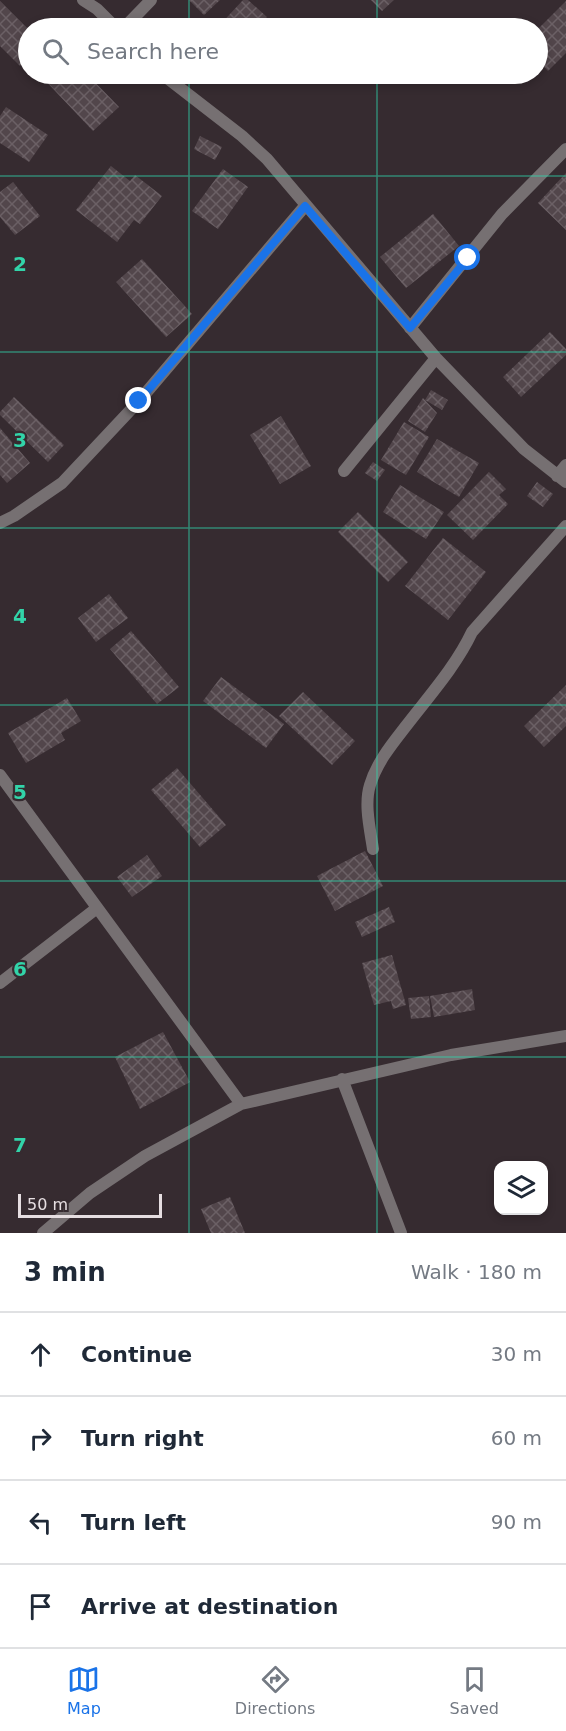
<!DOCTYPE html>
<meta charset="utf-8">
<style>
:root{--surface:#fff;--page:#f6f6f7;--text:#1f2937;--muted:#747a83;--line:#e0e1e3;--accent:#1a73e8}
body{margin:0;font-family:"DejaVu Sans",sans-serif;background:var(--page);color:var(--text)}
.controls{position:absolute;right:18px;bottom:18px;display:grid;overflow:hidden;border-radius:12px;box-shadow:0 3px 9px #0003}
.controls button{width:54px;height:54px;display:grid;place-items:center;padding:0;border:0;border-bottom:2px solid var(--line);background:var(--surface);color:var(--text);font:30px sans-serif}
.scale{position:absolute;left:18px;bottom:15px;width:144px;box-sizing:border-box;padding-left:6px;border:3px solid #e6dee1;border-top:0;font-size:16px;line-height:21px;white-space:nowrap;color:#e6dee1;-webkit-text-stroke:4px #362b30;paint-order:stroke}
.stop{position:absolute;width:18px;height:18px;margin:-14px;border:4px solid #1a73e8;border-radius:50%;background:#fff}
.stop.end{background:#1a73e8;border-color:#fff;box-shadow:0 2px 6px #0008}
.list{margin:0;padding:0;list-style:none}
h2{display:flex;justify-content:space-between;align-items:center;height:78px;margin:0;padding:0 24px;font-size:26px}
h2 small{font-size:20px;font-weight:400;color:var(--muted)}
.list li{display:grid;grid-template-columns:39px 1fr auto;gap:18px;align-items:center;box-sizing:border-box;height:84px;padding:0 24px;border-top:2px solid var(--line)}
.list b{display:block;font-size:22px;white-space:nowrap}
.list em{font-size:20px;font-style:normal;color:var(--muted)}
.icon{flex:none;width:33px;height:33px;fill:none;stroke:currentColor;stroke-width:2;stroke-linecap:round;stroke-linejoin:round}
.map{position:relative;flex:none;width:566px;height:1233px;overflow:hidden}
.search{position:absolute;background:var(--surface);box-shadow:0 3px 9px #0003;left:18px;right:18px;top:18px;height:66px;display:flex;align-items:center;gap:15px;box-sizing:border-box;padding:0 21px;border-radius:33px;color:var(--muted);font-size:22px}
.sheet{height:414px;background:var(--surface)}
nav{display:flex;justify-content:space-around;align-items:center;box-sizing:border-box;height:84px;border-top:2px solid var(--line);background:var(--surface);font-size:16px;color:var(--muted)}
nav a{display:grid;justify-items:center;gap:3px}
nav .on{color:var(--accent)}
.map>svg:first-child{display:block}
.building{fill:url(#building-cross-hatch)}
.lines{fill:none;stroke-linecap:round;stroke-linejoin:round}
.street{stroke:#767072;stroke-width:12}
.route{stroke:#1a73e8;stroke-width:8}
.grid{fill:none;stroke:#32d4a9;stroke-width:1.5;stroke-opacity:0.55}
.grid-label{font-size:20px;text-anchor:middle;font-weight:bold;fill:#32d4a9;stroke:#362b30;stroke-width:4.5;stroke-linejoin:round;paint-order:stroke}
</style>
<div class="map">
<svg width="566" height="1233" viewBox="0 0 566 1233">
<defs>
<pattern id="building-cross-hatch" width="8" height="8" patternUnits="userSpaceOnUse" patternTransform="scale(1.5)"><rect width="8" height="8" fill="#52464b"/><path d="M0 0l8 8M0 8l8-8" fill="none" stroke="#6b6065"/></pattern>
</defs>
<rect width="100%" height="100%" fill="#362b30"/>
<path class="building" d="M189,0H220L204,15Z
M243,0H248L267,17L257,28H217Z
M371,0H394L382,11Z
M0,1L28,29V58L20,66L0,46Z
M566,1V53L548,71L538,60V29Z
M39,74H87L119,107L93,131Z
M6,107L48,135L29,162L0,143V116Z
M200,136L222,147L215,160L194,149Z
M111,166L130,181L135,175L162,196L140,224L134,220L117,242L76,210Z
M223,169L248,187L218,229L192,211Z
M566,173V230L538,203Z
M13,182L40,216L15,235L0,217V192Z
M433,214L459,246L406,288L380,257Z
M142,259L192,314L166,337L116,282Z
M550,332L566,349V355L521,397L503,377Z
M431,390L448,400L442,410L425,400Z
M14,397L64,445L48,462L0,415V412Z
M423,398L437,413L425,432L408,421Z
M281,416L311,466L280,484L250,435Z
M404,422L429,437L406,475L381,460Z
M0,428L30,463L7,483L0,475Z
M437,439L479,463L459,497L417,472Z
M373,462L385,470L377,481L365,473Z
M489,472L506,489L499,495L508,504L473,540L447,515Z
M537,482L553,494L543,507L527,496Z
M400,485L444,512L426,539L383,512Z
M358,512L408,562L388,582L338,532Z
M443,538L486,572L448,620L405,586Z
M109,594L128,618L96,642L78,618Z
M131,631L179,687L157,704L110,649Z
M221,677L284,724L266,748L203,701Z
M566,685V726L544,747L524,726Z
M303,692L355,741L332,765L279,716Z
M67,698L81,721L61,733L65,740L26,763L8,733Z
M177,768L226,825L200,847L151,790Z
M365,851L383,886L335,911L317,876Z
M147,855L162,876L132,897L117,877Z
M389,907L395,922L362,937L355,922Z
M392,955L406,1005L393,1009L391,1001L374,1005L362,963Z
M472,989L475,1010L434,1017L430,996Z
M429,996L431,1017L411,1019L408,998Z
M163,1032L190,1082L140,1109L115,1057Z
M230,1197L245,1233H211L201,1209Z"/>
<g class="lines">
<path class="street" d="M83,0L97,9L116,28
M124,28L151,0
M162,74L242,136L267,159L436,358L524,449L566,482
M410,328L502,214L566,149
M344,471L436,358
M557,476L566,465
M0,523L14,516L62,483L139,401L305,206
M0,775L241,1104
M373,849C370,829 364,804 370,785C377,762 392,744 406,726C429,696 456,666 472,632L566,526
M0,983L97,908
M342,1079L401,1233
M43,1233L90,1193L145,1156L241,1104L451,1055L566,1036"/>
</g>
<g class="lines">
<path class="route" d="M139,401L305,206L410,328L468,258"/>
</g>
<path class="grid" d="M189,0V28M377,0V28M189,74V1233M377,74V1233M0,176H566M0,352H566M0,528H566M0,705H566M0,881H566M0,1057H566"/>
<g class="grid-label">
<text x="20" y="271">2</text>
<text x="20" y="447">3</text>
<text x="20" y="623">4</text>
<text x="20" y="799">5</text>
<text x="20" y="976">6</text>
<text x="20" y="1152">7</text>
</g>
</svg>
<div class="controls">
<button><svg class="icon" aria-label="layers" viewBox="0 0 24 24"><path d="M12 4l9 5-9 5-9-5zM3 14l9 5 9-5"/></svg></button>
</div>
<div class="scale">50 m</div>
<div class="stop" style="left:468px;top:258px"></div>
<div class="stop end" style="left:139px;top:401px"></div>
<div class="search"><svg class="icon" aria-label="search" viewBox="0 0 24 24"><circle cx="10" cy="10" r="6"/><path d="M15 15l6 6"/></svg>Search here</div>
</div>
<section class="sheet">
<h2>3 min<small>Walk · 180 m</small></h2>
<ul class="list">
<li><svg class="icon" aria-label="ahead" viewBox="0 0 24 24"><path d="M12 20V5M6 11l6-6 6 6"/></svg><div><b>Continue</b></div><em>30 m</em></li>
<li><svg class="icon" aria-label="right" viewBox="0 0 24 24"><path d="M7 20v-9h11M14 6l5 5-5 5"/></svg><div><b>Turn right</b></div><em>60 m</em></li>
<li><svg class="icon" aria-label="left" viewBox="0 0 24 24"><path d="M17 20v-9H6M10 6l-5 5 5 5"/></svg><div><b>Turn left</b></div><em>90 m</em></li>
<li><svg class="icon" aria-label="arrive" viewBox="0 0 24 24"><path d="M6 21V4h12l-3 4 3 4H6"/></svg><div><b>Arrive at destination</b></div></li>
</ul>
</section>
<nav>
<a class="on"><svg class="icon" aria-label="map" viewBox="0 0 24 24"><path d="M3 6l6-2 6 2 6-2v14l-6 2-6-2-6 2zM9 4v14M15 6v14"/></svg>Map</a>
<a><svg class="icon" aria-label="directions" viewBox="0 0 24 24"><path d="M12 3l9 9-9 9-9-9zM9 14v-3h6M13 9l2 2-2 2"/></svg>Directions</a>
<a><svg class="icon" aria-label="saved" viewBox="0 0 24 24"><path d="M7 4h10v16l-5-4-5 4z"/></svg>Saved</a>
</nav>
